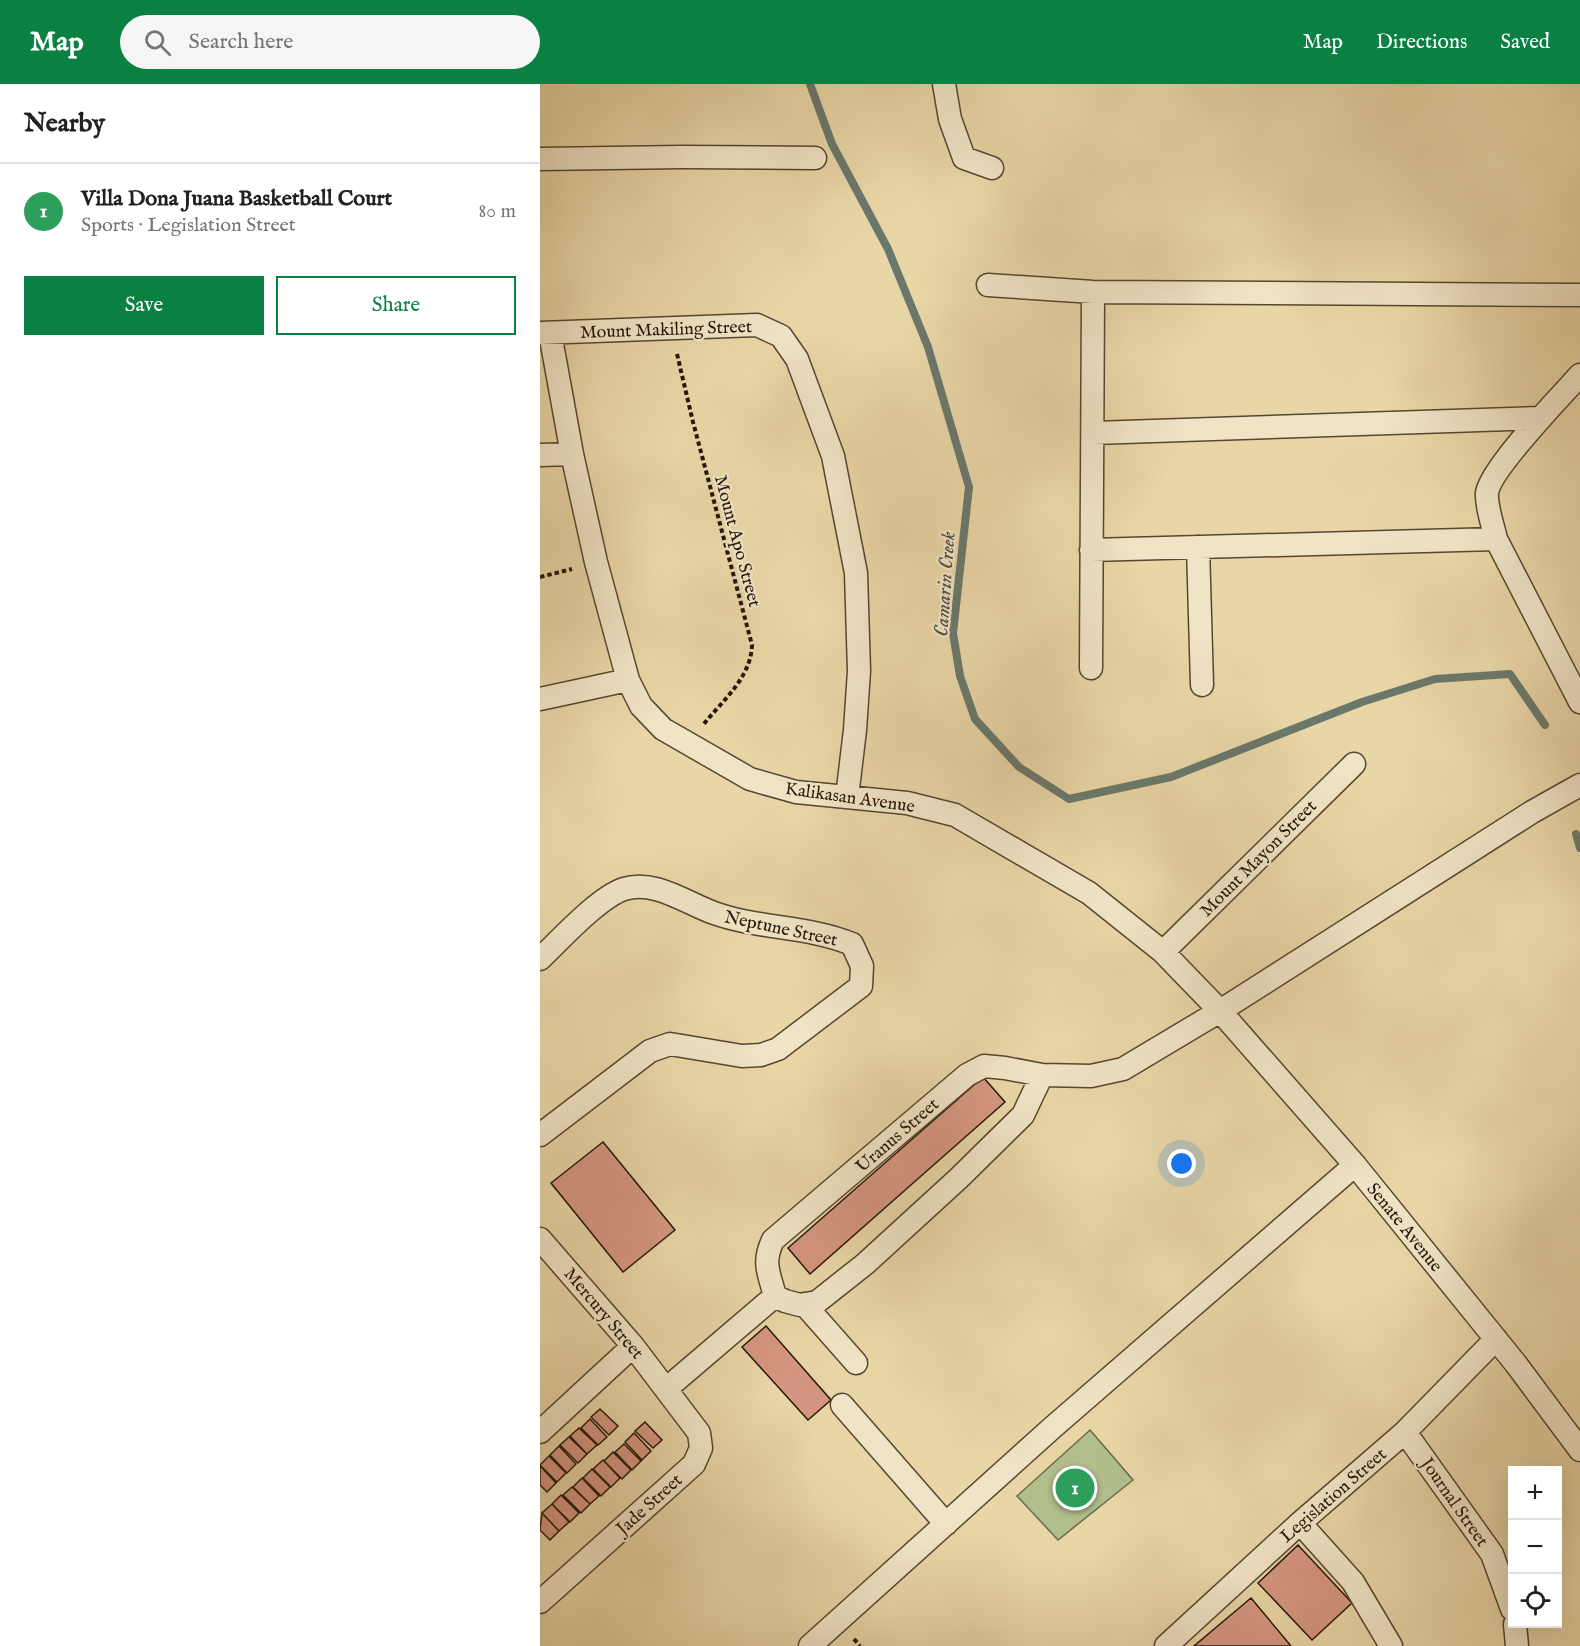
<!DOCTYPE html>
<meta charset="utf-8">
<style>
:root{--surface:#fff;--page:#f6f6f6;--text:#202124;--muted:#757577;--line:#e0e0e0;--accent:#0b8043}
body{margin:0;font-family:"IM FELL English",serif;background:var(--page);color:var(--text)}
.controls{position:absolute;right:18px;bottom:18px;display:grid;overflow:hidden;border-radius:0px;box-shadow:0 6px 24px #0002}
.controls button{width:54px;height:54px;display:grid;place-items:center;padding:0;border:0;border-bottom:2px solid var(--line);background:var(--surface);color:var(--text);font:30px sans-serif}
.you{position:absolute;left:642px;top:1080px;width:21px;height:21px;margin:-15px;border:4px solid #fff;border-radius:50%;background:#1a73e8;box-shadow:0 0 0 9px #1a73e833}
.badge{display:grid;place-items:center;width:39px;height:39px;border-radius:50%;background:var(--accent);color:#fff;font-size:20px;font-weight:700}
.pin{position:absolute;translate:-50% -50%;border:3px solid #fff;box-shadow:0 2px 6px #0006}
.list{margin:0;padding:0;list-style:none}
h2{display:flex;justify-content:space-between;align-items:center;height:78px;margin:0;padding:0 24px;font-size:26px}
h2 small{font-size:20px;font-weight:400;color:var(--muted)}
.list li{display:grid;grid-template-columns:39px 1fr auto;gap:18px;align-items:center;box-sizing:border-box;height:96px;padding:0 24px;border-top:2px solid var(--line)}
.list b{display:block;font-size:22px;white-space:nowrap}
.list p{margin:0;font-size:20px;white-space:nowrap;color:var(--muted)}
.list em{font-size:20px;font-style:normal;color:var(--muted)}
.actions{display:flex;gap:12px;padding:18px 24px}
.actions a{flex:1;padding:14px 0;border:2px solid var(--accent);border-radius:0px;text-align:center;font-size:21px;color:var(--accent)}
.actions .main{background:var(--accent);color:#fff}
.icon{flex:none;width:33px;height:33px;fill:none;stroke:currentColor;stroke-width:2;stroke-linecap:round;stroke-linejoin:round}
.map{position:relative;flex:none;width:1040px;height:1562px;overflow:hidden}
header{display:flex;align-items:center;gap:36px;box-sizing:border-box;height:84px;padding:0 30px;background:var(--accent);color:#fff}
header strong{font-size:28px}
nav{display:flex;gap:33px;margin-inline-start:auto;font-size:21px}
.search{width:420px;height:54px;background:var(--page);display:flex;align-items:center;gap:15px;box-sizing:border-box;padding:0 21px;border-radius:33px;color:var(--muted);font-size:22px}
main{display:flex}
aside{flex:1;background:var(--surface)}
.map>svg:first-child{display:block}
.green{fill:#b1bf8c;stroke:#6a6b4a;stroke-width:1.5}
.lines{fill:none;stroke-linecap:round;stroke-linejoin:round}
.stream{stroke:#6a786c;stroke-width:8}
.building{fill:#d69681;stroke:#241709;stroke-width:1.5}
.minor-casing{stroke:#554730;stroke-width:25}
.path{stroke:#241709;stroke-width:4;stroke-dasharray:4.5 3;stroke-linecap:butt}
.minor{stroke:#f1e4c6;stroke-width:22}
.labels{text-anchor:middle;stroke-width:4.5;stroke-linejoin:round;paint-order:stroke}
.street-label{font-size:18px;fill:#241709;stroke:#f1e4c6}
.water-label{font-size:20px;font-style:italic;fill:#4d4f43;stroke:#f1e4c6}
</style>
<header>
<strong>Map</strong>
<div class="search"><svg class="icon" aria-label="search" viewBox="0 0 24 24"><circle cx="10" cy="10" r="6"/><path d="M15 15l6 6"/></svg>Search here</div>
<nav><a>Map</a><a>Directions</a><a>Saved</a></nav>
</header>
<main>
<aside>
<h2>Nearby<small></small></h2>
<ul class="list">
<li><span class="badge" style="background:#2e9e5b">1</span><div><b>Villa Dona Juana Basketball Court</b><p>Sports · Legislation Street</p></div><em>80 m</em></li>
</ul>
<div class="actions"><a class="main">Save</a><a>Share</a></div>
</aside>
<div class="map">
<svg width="1040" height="1562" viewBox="0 0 1040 1562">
<rect width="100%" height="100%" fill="#e9d6a7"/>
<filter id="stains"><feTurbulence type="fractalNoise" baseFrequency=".00333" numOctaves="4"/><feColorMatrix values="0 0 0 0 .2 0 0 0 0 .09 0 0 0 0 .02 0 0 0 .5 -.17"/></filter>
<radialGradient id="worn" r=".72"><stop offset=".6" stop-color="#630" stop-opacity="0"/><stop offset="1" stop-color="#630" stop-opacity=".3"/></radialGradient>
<path class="green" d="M550,1346L593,1396L518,1456L477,1412Z"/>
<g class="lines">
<path class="stream" d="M270,0L292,60L348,165L388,263L429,403L413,549L420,592L435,635L479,683L529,715L631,693L822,618L895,595L970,590L1005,641
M1036,750L1040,764"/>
</g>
<path class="building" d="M443,993L465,1018L270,1190L248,1164Z
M63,1058L135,1146L83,1188L11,1099Z
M226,1242L291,1316L268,1336L202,1263Z
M60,1325L78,1342L69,1351L51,1333Z
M50,1335L67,1353L58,1361L41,1344Z
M105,1338L122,1356L113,1364L95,1347Z
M39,1344L57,1361L47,1370L30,1352Z
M94,1349L111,1367L102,1376L85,1358Z
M29,1353L47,1370L38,1379L20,1361Z
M84,1360L101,1377L92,1386L75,1368Z
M19,1362L36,1380L27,1389L10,1371Z
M73,1368L91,1386L82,1395L64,1377Z
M9,1372L26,1389L17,1398L0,1381Z
M63,1376L80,1394L71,1403L53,1385Z
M0,1382L16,1399L7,1408L0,1401Z
M52,1385L70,1403L61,1412L43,1394Z
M42,1394L59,1412L50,1420L33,1403Z
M32,1403L50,1420L41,1429L23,1411Z
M21,1411L39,1429L30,1438L12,1420Z
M12,1420L29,1438L19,1447L2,1429Z
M2,1429L19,1447L10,1456L0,1446Z
M758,1461L812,1519L772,1556L718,1499Z
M711,1514L751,1562H654Z"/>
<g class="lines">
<g class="minor-casing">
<path id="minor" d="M404,0L410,35L424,74L452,84
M0,75L141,73L275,74
M448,201L553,208L1040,211
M0,249L217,241L241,252L257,275L293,372L316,489L319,587L315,646L307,713
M10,249L32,370L56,478L88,596L101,622L123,645L210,695L256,708L367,719L415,731L549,809L623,868L680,927L815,1081L976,1280L1040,1366
M1040,291C1021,312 950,385 947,409C946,423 953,441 956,455L1040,618
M554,349L1001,334
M0,371L32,370
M658,463L662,601
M551,466L956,455
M551,584C551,459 553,333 553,208
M0,615L88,596
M623,868L814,680
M0,875C20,856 59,813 84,805C114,795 146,819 174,829C219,845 269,842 312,860L322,882L321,902L238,965L221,971L202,972L130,960L110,967L0,1051
M0,1155L93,1262L159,1349L161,1364L154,1380L0,1518
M235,1212C229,1189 222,1179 233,1156L427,991L444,982L465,984L502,991L551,992L583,985L680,927L992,728L1040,701
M235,1212L245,1217L260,1221L277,1218L325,1180L419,1094L483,1031L502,991
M264,1220L316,1279
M126,1305L235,1212
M302,1321L406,1440
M0,1348L93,1262
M865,1348L952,1470L972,1525
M760,1439L813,1498L851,1562
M975,1540L977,1562
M270,1562L512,1344L815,1081
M626,1562L760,1439L865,1348L956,1255"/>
</g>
<path class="path" d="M137,270L153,338L212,561C211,594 182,617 163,641
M0,493L32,485
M314,1555L320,1562"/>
<use href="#minor" class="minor"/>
</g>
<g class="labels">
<g class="street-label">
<text transform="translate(126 245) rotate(-2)" y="6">Mount Makiling Street</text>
<text transform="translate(198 457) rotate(75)" y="6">Mount Apo Street</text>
<text transform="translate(310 713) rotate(8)" y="6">Kalikasan Avenue</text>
<text transform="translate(718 774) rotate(-45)" y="6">Mount Mayon Street</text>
<text transform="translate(241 844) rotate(12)" y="6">Neptune Street</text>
<text transform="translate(357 1051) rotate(-41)" y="6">Uranus Street</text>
<text transform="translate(865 1143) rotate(51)" y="6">Senate Avenue</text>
<text transform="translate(64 1229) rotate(50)" y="6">Mercury Street</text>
<text transform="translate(793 1411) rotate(-41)" y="6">Legislation Street</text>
<text transform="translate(915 1418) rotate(55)" y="6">Journal Street</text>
<text transform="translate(109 1420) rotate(-42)" y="6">Jade Street</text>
</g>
<g class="water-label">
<text transform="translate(404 500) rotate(-86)" y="7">Camarin Creek</text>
</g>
</g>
<rect width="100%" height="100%" filter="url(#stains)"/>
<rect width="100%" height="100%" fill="url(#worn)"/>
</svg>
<div class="controls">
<button>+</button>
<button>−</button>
<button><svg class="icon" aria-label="locate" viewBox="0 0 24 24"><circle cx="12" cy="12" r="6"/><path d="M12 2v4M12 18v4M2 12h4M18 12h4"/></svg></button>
</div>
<div class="you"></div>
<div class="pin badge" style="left:535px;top:1404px;background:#2e9e5b">1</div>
</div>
</main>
